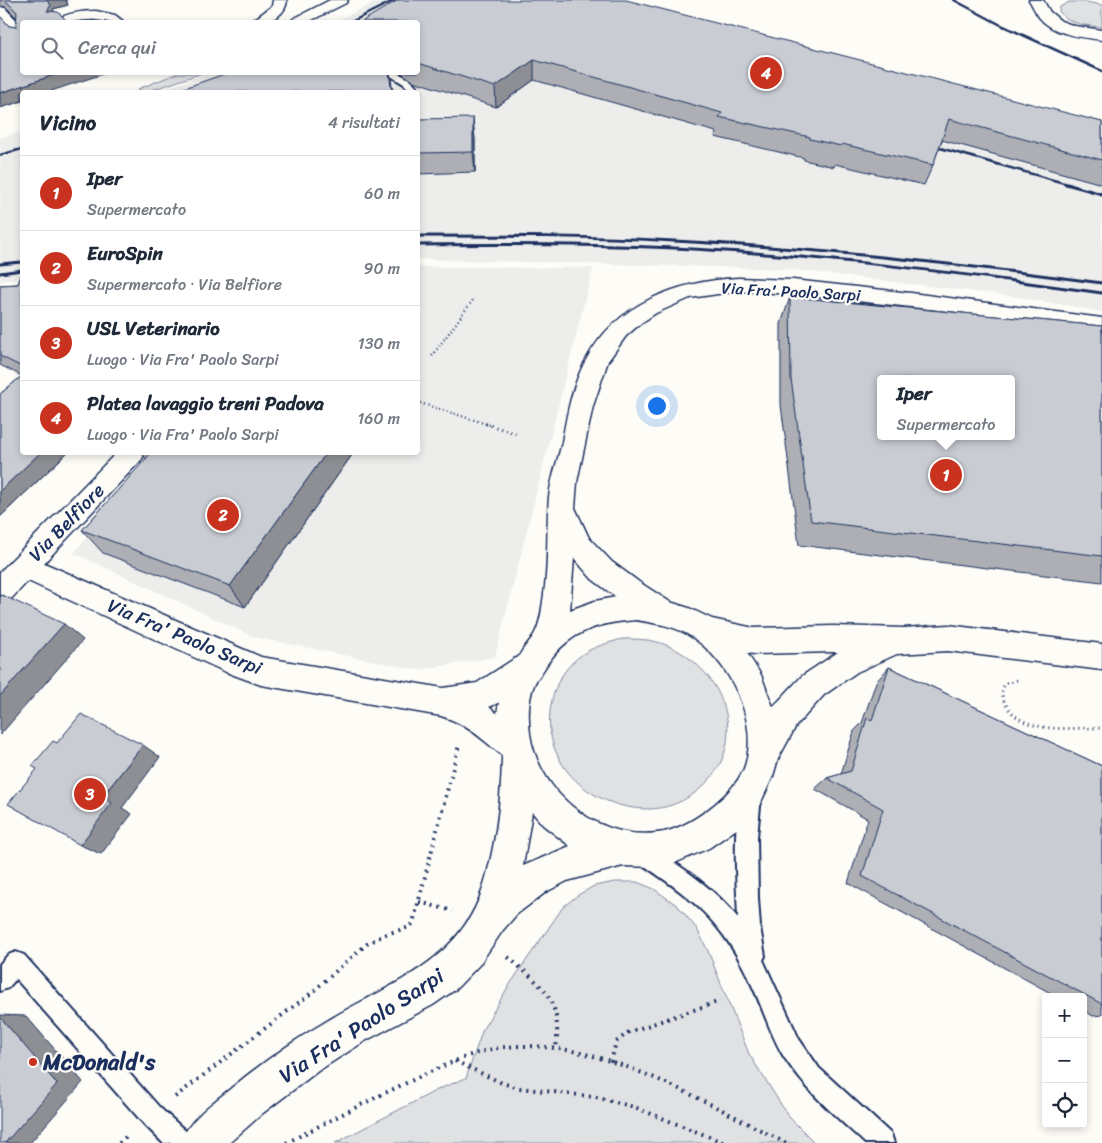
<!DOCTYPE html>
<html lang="it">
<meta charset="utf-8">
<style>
:root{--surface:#fff;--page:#f6f6f7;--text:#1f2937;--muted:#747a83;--line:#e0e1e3;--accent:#c8321e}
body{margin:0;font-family:Sriracha,sans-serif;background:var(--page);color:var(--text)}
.controls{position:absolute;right:15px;bottom:15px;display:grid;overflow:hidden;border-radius:5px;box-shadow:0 2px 8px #0003}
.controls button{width:45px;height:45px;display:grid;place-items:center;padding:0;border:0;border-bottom:1px solid var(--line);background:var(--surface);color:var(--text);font:25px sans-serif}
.you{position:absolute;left:656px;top:405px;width:18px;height:18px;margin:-12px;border:4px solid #fff;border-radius:50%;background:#1a73e8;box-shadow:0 0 0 8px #1a73e833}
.badge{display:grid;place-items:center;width:32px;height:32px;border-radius:50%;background:var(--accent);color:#fff;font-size:16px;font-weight:700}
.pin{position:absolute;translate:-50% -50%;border:2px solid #fff;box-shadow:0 1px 5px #0006}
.popup{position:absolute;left:877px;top:375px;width:138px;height:65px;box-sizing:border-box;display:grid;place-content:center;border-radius:5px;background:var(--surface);filter:drop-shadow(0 1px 4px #0005);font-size:16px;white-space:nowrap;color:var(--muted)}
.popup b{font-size:19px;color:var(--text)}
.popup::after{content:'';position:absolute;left:50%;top:100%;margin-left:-10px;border:10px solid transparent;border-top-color:var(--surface)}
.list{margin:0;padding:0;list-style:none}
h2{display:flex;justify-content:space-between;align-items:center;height:65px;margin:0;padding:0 20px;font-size:21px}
h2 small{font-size:16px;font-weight:400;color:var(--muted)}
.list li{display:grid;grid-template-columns:32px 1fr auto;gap:15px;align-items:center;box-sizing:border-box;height:75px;padding:0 20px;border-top:1px solid var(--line)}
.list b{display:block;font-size:19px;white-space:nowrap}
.list p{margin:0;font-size:16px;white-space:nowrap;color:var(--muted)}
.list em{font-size:16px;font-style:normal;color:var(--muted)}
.icon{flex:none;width:28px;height:28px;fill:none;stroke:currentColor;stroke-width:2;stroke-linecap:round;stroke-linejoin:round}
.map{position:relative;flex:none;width:1102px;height:1143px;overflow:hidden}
.search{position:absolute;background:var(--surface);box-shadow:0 2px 8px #0003;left:20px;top:20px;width:400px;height:55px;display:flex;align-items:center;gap:12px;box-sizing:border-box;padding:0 18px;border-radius:5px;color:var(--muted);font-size:19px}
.panel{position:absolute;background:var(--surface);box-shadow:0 2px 8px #0003;left:20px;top:90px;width:400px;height:365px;border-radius:5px}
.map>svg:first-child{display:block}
.built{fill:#edeeec}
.green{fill:#e0e1e3;stroke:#7e88a0}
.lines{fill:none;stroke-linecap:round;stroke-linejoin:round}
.lane-casing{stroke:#1b2f5e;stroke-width:4}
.street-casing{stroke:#1b2f5e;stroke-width:3}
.secondary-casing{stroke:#1b2f5e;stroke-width:3}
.path-far2{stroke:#1b2f5e;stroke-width:2.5;stroke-dasharray:1 3;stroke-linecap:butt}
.path-far1{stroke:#1b2f5e;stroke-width:3;stroke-dasharray:1 4;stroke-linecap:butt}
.path{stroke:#1b2f5e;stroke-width:4;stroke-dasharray:2 5;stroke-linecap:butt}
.lane{fill:#fdfcf7;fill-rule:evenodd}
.street{fill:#fdfcf7;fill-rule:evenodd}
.secondary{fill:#fdfcf7;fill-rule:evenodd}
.rail-far1{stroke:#1b2f5e;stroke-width:2.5}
.rail{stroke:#1b2f5e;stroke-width:3}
.wall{fill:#adafb5;stroke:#1b2f5e}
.shaded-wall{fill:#8d8f94;stroke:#1b2f5e}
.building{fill:#c9ccd3;stroke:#1b2f5e;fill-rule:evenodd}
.poi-dot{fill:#c8321e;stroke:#fdfcf7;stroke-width:2}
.labels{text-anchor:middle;stroke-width:4.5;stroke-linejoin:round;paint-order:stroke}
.far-street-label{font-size:16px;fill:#1b2f5e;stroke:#fdfcf7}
.street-label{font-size:19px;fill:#1b2f5e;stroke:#fdfcf7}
.near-street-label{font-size:22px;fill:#1b2f5e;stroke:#fdfcf7}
.near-poi-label{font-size:22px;font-weight:bold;fill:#1b2f5e;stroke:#fdfcf7;text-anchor:start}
</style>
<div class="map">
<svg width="1102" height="1143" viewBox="0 0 1102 1143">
<rect width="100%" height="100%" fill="#fdfcf7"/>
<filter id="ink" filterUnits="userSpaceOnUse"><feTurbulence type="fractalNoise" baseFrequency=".02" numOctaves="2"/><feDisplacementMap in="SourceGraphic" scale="10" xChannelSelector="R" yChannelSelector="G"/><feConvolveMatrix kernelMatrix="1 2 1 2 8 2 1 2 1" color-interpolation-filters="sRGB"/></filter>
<g filter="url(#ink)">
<path class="built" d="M379,0H560L1102,138V312L1018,297L787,269L418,259V92H157L208,73L418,72V22H334Z
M22,132V278L0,281V138Z
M418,267L593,268L495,657L418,670L254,637L74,553L156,453L418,452Z"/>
<path class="green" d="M1069,2H1086L1102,5V27C1088,26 1067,24 1059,11L1060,7Z
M178,73H202L146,92H142L138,89Z
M622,639C637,639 652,639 666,645C719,666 750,733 709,780C694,797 673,808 650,809C589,810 535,759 553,696C557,680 568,664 583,654C595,646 608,643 622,639Z
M615,882H637L654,889L678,906L697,929L708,951L749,1054L789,1117L815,1143H335L439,1089L466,1078L483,1029L508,987L563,907L578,895L594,886Z"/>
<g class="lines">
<g class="lane-casing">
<path id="lane" d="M384,72C400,72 411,77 420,92L418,94V92H411L404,84Z
M751,786L758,789L761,796L757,837L758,898L760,927L765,956L763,960L799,1039L819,1068L891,1134L894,1143H865C836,1116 806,1091 784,1057C770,1034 762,1005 750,981C722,920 691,897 637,861L634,854L637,847L644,844L651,847C683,868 714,888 738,918C737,884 731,820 744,789Z
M16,952L24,955L160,1108L189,1134L192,1143H163L144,1124L16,979L8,988L0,991V964L8,955Z"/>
</g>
<g class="street-casing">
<path id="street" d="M273,0H287C285,18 269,22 253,22L255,19L272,6Z
M330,0H348L346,3L308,22H291L293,19Z
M0,7L5,8L22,26V38L17,37L0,19Z
M96,11L115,15L124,22C114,23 106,21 96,20C82,19 68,24 55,22C62,13 85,11 96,11Z
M117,452H145L142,459L44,563L261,657L443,688L477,683L514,659L525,655L536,659L540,669C531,688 508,699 489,707L526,736L531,747L526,758L515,762C503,758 496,750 486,742C472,730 458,721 441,716L261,685L226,672L28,581L10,600L0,603V572Z"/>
</g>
<g class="secondary-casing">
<path id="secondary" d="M1029,0H1043L1050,12L1061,21L1075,26L1102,30V40C1081,37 1053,35 1039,17C1035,12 1033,6 1029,0Z
M739,278L793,280L911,293L1102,318V332L975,314L793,294L739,291L690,298L656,313L641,323L626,336L608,361L593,406L577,482L575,508L589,538L612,562L639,582L670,602L689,608L712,619L754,628L833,626L904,628L948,625L1102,644V670L948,651L897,654L857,672L824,695L796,726L778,759L773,776L761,802L738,828L709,848L677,862L656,867L623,866L567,881L546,892L517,914L503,930L479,965L456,989L433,1005L365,1041L318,1071L263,1113L229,1143H180C189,1120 210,1105 229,1090C260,1064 293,1041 327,1021C388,984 459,964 483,888C496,845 501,803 502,759C502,745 495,729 497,714C500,690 509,671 522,651C526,645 532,639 535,633C541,622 542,607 544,594C549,562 546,530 549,497C551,478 558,460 562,442C567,414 572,385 586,360C616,303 678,281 739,278ZM574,558L592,579L616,597L595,601L570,610ZM636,620C654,623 671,625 687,634C728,657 763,724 743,771C737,784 725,796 714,805C699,817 682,828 664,832C602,844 539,795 530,734C528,718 528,700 534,685C536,680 541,674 544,669C566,633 595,623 636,620ZM833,652H838L802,676L773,707L761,675L747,653L754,654ZM532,812L543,825L570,846L523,866Z"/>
</g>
<path class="path-far2" d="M432,356L473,300
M420,403L490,425"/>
<path class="path-far1" d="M486,424L518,434
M1017,680L1006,683C1001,689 1001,695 1004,701C1021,737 1071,727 1102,728"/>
<path class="path" d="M419,902L453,911
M508,957C544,988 562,998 556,1049
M455,1061L502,1083L519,1088L596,1097L634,1107L725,1143
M611,1062L616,1042L629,1032L720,1001
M175,1097L310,994L367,944L386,934L410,927L413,923L459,745
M119,1143L129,1134
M286,1143C329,1121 371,1099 415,1079C439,1068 463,1056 488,1050C585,1028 703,1102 786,1143"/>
<use href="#lane" class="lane"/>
<use href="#street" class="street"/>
<use href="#secondary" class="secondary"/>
<path class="rail-far1" d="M954,0L1001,25L1102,71
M351,22L395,0
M926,144L1071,185
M0,155L22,149"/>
<path class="rail" d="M1066,184L1102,194
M418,236C504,236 589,236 674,241C818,248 960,264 1102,283
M418,245C504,244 589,244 674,248C818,255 960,273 1102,293
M0,264L22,262
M0,273L22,270"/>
</g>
<path class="wall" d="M0,0H66L68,5L53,9L22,101L0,108V16L9,26L16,27L17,18L6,7L0,6Z
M418,22L1102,122V184L942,140L933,165L924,185L835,164L834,167L804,160V158L715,137L716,132L534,80L496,107L413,81L400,72H418Z
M418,119L475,138V172L418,174Z
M22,273V452H68L0,517V394L22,376L0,365V285L18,284Z
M790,297L1102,326V582L799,545L781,405V324Z
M141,452H354L245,607L103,553L82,530L146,459Z
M889,667L1102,766V1015L1093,1016L1083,1010V997H1058L848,883L868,819L815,789L827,778L841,774L854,731L862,723L876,682Z"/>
<path class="shaded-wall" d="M45,0H66L68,5L53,9L57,17L47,11Z
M534,60V80L496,107L495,87Z
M63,72H109L48,92H22V101L0,108V93Z
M389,72H390L393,92H392Z
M473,118L475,138V172L473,152Z
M41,452H68L0,517V491Z
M327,452H354L245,607L230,586Z
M64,624L83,640L0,735V696Z
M143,745L160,757L122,808L132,814L101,854L80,845L102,797Z
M0,1015L26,1016L83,1082L30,1143H5Z"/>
<path class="building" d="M5,0H46L51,5L47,11L58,12L68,22H22V72H63L0,93V16L9,26L16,27L17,12Z
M398,0H626L1102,122V160L949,119L933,165L842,144L841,146L810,139V137L719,117L722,113L534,60L495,87L418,63V22H361Z
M230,72H389L392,92H173Z
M473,118V152L418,153V119Z
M22,273V367L0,356V285L18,284Z
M790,297L1102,326V556L811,521L791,379ZM881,379H1011V436H881Z
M22,376V452H41L0,491V394Z
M150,452H327L230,586L82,530L151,453Z
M2,595L64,624L0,696V597Z
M889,667L1102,766V1004L862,876L883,809L827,778L851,771L867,718L872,720Z
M81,714L143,745L102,797L112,803L80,845L8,804L37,769L32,766L53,741L57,743Z
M0,1017L57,1084L5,1143H0Z"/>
</g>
<circle class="poi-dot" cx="33" cy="1062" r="5"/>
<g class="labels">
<g class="far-street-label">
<text transform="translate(791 291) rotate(3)" y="6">Via Fra' Paolo Sarpi</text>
</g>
<g class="street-label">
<text transform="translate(66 522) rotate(-46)" y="7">Via Belfiore</text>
<text transform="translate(185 636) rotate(23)" y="7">Via Fra' Paolo Sarpi</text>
</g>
<g class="near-street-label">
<text transform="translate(361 1025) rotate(-33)" y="8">Via Fra' Paolo Sarpi</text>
</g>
<g class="near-poi-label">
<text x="43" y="1070">McDonald's</text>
</g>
</g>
</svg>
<div class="controls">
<button>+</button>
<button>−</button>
<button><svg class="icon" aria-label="locate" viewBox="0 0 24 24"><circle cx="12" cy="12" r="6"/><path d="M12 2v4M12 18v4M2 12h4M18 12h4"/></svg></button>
</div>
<div class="you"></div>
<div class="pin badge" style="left:946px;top:475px">1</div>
<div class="popup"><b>Iper</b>Supermercato</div>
<div class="pin badge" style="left:223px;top:515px">2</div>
<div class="pin badge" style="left:90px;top:794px">3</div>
<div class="pin badge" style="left:766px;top:73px">4</div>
<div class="search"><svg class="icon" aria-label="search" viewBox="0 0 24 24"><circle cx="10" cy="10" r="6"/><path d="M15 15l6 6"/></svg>Cerca qui</div>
<section class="panel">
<h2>Vicino<small>4 risultati</small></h2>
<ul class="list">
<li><span class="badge">1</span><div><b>Iper</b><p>Supermercato</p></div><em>60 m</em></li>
<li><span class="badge">2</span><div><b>EuroSpin</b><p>Supermercato · Via Belfiore</p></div><em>90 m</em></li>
<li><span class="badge">3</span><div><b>USL Veterinario</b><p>Luogo · Via Fra' Paolo Sarpi</p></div><em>130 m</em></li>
<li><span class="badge">4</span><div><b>Platea lavaggio treni Padova</b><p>Luogo · Via Fra' Paolo Sarpi</p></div><em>160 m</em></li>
</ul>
</section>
</div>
